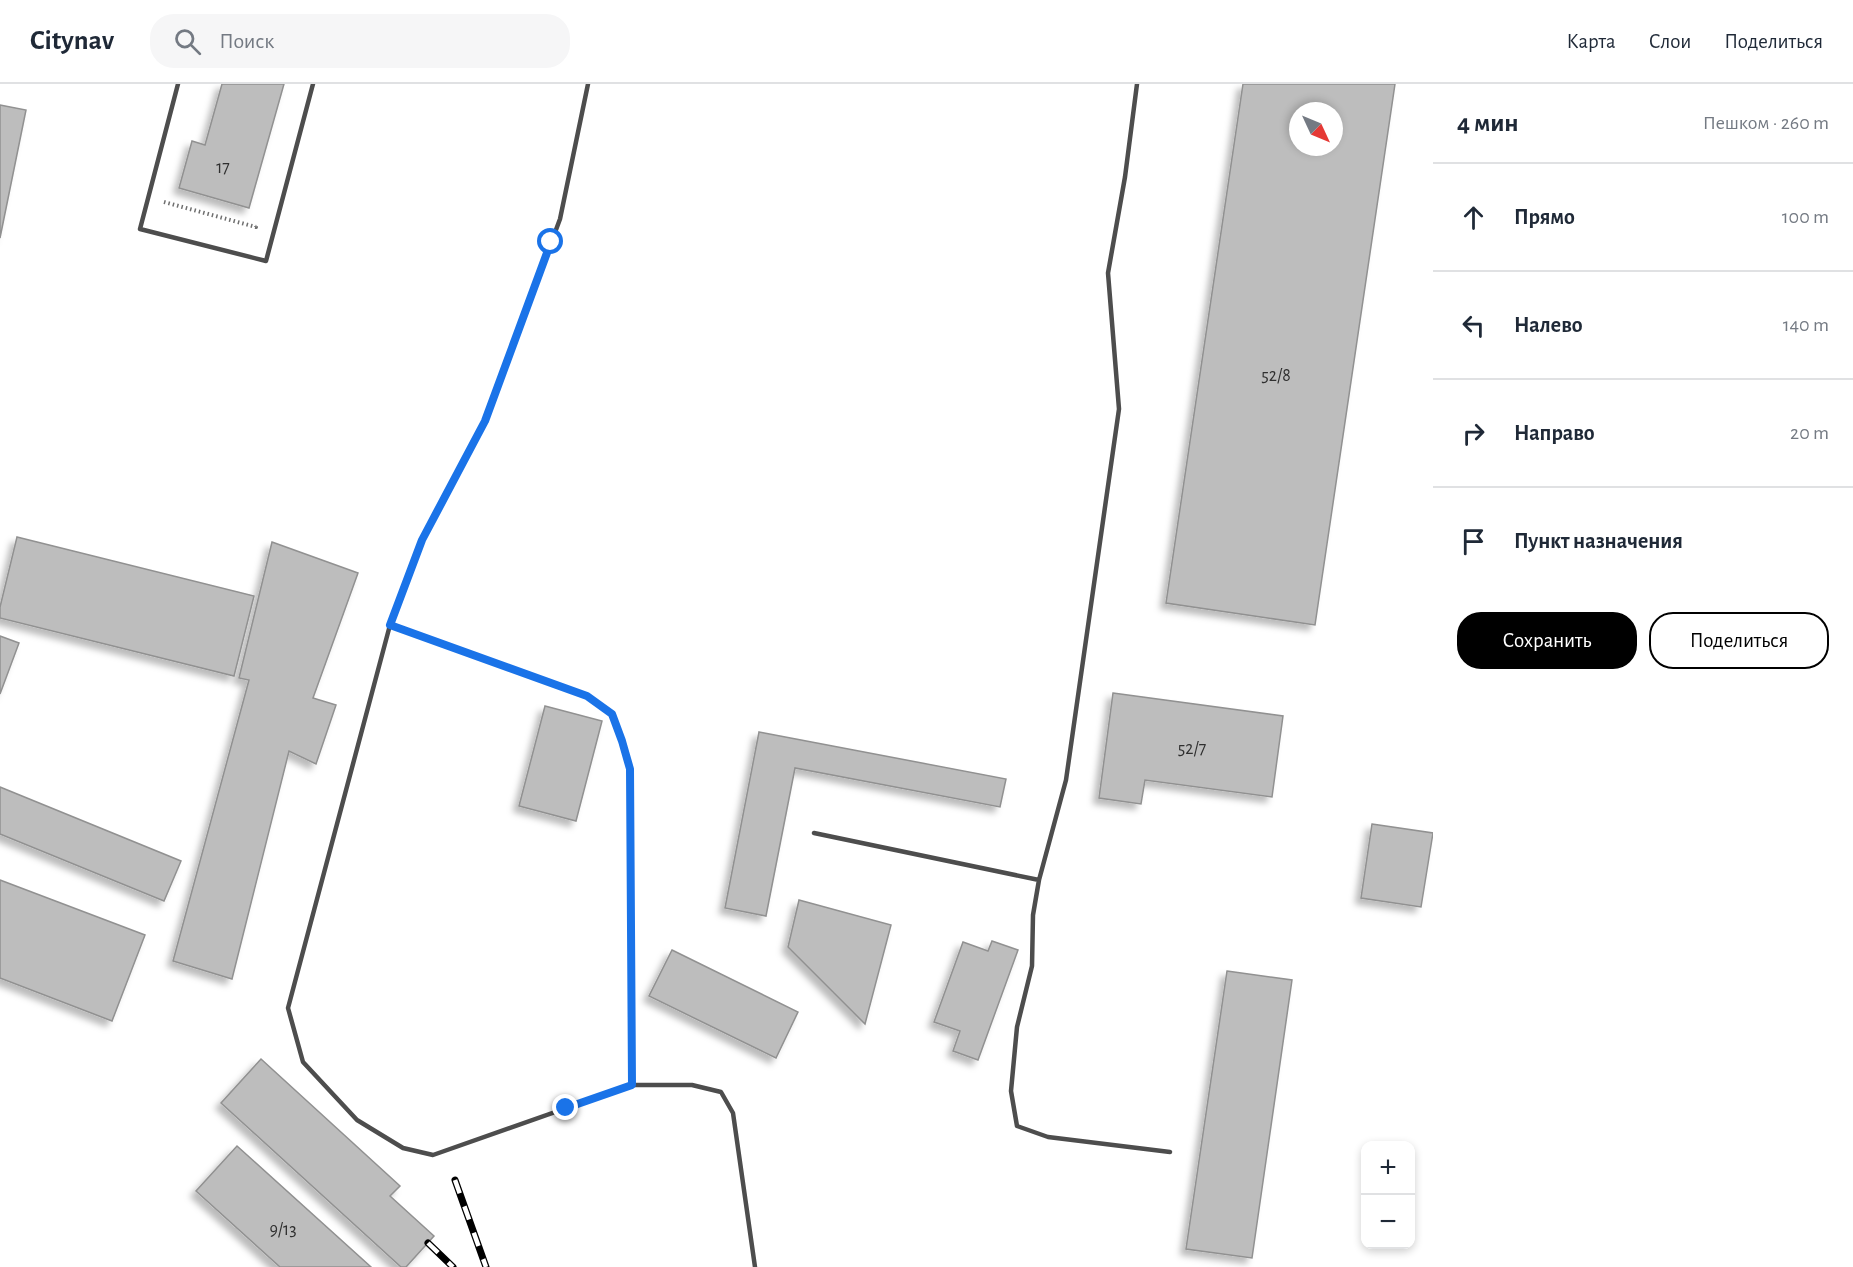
<!DOCTYPE html>
<html lang="ru">
<meta charset="utf-8">
<style>
:root{--surface:#fff;--page:#f6f6f7;--text:#1f2937;--muted:#747a83;--line:#e0e1e3;--accent:#000}
body{margin:0;font-family:"Alegreya Sans",sans-serif;background:var(--page);color:var(--text)}
.controls{position:absolute;right:18px;bottom:18px;display:grid;overflow:hidden;border-radius:12px;box-shadow:0 3px 9px #0003}
.controls button{width:54px;height:54px;display:grid;place-items:center;padding:0;border:0;border-bottom:2px solid var(--line);background:var(--surface);color:var(--text);font:30px sans-serif}
.compass{position:absolute;left:1289px;top:18px;width:54px;height:54px;border-radius:50%;background:var(--surface);box-shadow:0 3px 9px #0003;rotate:134deg}
.stop{position:absolute;width:18px;height:18px;margin:-14px;border:4px solid #1a73e8;border-radius:50%;background:#fff}
.stop.end{background:#1a73e8;border-color:#fff;box-shadow:0 2px 6px #0008}
.list{margin:0;padding:0;list-style:none}
h2{display:flex;justify-content:space-between;align-items:center;height:78px;margin:0;padding:0 24px;font-size:26px}
h2 small{font-size:20px;font-weight:400;color:var(--muted)}
.list li{display:grid;grid-template-columns:39px 1fr auto;gap:18px;align-items:center;box-sizing:border-box;height:108px;padding:0 24px;border-top:2px solid var(--line)}
.list b{display:block;font-size:22px;white-space:nowrap}
.list em{font-size:20px;font-style:normal;color:var(--muted)}
.actions{display:flex;gap:12px;padding:18px 24px}
.actions a{flex:1;padding:14px 0;border:2px solid var(--accent);border-radius:24px;text-align:center;font-size:21px;color:var(--accent)}
.actions .main{background:var(--accent);color:#fff}
.icon{flex:none;width:33px;height:33px;fill:none;stroke:currentColor;stroke-width:2;stroke-linecap:round;stroke-linejoin:round}
.map{position:relative;flex:none;width:1433px;height:1183px;overflow:hidden}
header{display:flex;align-items:center;gap:36px;box-sizing:border-box;height:84px;padding:0 30px;background:var(--surface);border-bottom:2px solid var(--line)}
header strong{font-size:28px}
nav{display:flex;gap:33px;margin-inline-start:auto;font-size:21px}
.search{width:420px;height:54px;background:var(--page);display:flex;align-items:center;gap:15px;box-sizing:border-box;padding:0 21px;border-radius:24px;color:var(--muted);font-size:22px}
main{display:flex}
aside{flex:1;background:var(--surface)}
.map>svg:first-child{display:block}
.building{fill:#bdbdbd;stroke:#919191;stroke-width:1.5;fill-rule:evenodd;filter:url(#shadow)}
.lines{fill:none;stroke-linecap:round;stroke-linejoin:round}
.path{stroke:#6f6f6f;stroke-width:4;stroke-dasharray:1.5 3;stroke-linecap:butt}
.lane{stroke:#4d4d4d;stroke-width:4.5}
.rail-casing{stroke:#000;stroke-width:7}
.rail{stroke:#fff;stroke-width:4.5;stroke-dasharray:14;stroke-linecap:butt}
.route{stroke:#1a73e8;stroke-width:8}
.labels{text-anchor:middle;stroke-width:5;stroke-linejoin:round;paint-order:stroke}
.number-label{font-size:18px;fill:#2f2f2f}
</style>
<header>
<strong>Citynav</strong>
<div class="search"><svg class="icon" aria-label="search" viewBox="0 0 24 24"><circle cx="10" cy="10" r="6"/><path d="M15 15l6 6"/></svg>Поиск</div>
<nav><a>Карта</a><a>Слои</a><a>Поделиться</a></nav>
</header>
<main>
<div class="map">
<svg width="1433" height="1183" viewBox="0 0 1433 1183">
<defs>
<filter id="shadow"><feDropShadow dx="-5.5" dy="5.5" stdDeviation="3" flood-color="#0004"/></filter>
</defs>
<rect width="100%" height="100%" fill="#fff"/>
<path class="building" d="M222,0H284L249,124L179,104L192,57L205,61Z
M1243,0H1395L1315,541L1166,519ZM1298,27H1334V63H1298Z
M0,21L26,26L0,154Z
M17,453L254,512L234,592L0,534V523Z
M272,458L358,489L313,614L336,621L316,680L289,667L232,895L173,877L249,596L239,594Z
M0,552L19,559L0,610Z
M1113,609L1283,632L1272,713L1145,696L1141,720L1099,714Z
M545,622L602,637L576,737L519,722Z
M759,648L1006,695L1000,723L795,684L766,832L725,824Z
M0,703L181,777L164,817L0,750Z
M1372,740L1433,749L1421,823L1361,814Z
M0,796L145,851L112,937L0,894Z
M799,816L891,841L865,940L788,863Z
M992,857L1018,866L978,976L953,967L960,947L934,938L963,858L988,867Z
M672,866L798,928L776,974L649,912Z
M1227,887L1292,896L1252,1174L1186,1165Z
M261,975L400,1102L390,1112L434,1152L406,1183H401L221,1019Z
M237,1062L371,1183H280L196,1107Z"/>
<g class="lines">
<path class="path" d="M164,118L256,143V141"/>
<path class="lane" d="M178,0L140,145L266,177L313,0
M588,0L560,135L485,337L422,456L390,541L587,612L612,630L622,658L630,685L632,1001
M390,541L288,924L303,978L357,1036L403,1064L433,1071L632,1001H692L721,1008L733,1029L755,1183
M814,749L1039,796L1066,696L1119,325L1108,189L1125,93L1137,0
M1039,796L1033,831L1032,882L1017,943L1011,1007L1017,1042L1048,1053L1170,1068"/>
<g class="rail-casing">
<path id="rail" d="M455,1096L486,1183
M428,1159L453,1183"/>
</g>
<use href="#rail" class="rail"/>
</g>
<g class="lines">
<path class="route" d="M551,158L485,337L422,456L390,541L587,612L612,630L622,657L630,685L632,1001L566,1024"/>
</g>
<g class="labels">
<g class="number-label">
<text x="223" y="89">17</text>
<text x="1276" y="297">52/8</text>
<text x="1192" y="670">52/7</text>
<text x="283" y="1151">9/13</text>
</g>
</g>
</svg>
<div class="controls">
<button>+</button>
<button>−</button>
</div>
<svg class="compass" viewBox="-18 -18 36 36"><path d="M0-13l5 13h-10z" fill="#e53935"/><path d="M0 13l5-13h-10z" fill="#747a83"/></svg>
<div class="stop" style="left:551px;top:158px"></div>
<div class="stop end" style="left:566px;top:1024px"></div>
</div>
<aside>
<h2>4 мин<small>Пешком · 260 m</small></h2>
<ul class="list">
<li><svg class="icon" aria-label="ahead" viewBox="0 0 24 24"><path d="M12 20V5M6 11l6-6 6 6"/></svg><div><b>Прямо</b></div><em>100 m</em></li>
<li><svg class="icon" aria-label="left" viewBox="0 0 24 24"><path d="M17 20v-9H6M10 6l-5 5 5 5"/></svg><div><b>Налево</b></div><em>140 m</em></li>
<li><svg class="icon" aria-label="right" viewBox="0 0 24 24"><path d="M7 20v-9h11M14 6l5 5-5 5"/></svg><div><b>Направо</b></div><em>20 m</em></li>
<li><svg class="icon" aria-label="arrive" viewBox="0 0 24 24"><path d="M6 21V4h12l-3 4 3 4H6"/></svg><div><b>Пункт назначения</b></div></li>
</ul>
<div class="actions"><a class="main">Сохранить</a><a>Поделиться</a></div>
</aside>
</main>
